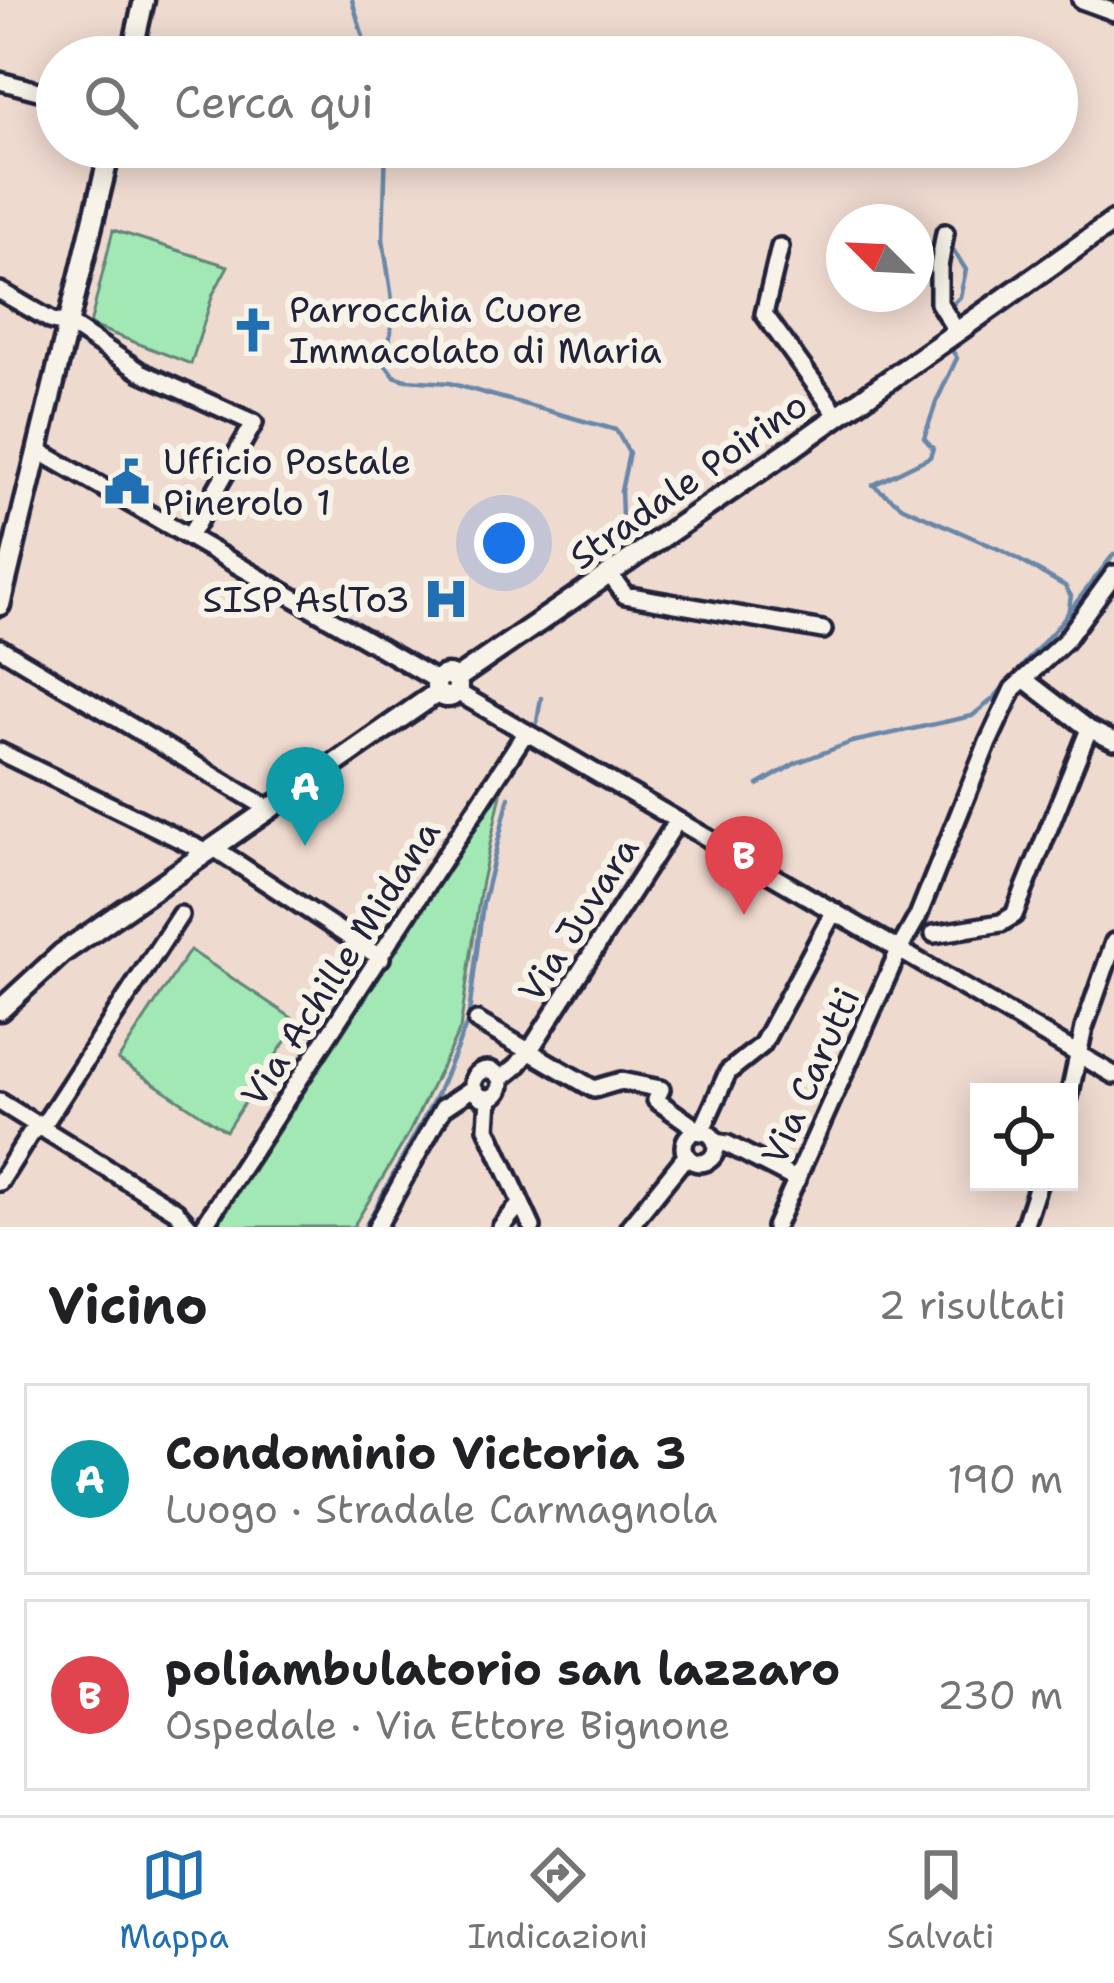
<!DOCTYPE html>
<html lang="it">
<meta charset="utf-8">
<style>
:root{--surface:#fff;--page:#f6f6f6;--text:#202124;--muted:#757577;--line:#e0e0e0;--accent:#1f6fb2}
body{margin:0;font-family:"Shantell Sans",sans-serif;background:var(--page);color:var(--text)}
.controls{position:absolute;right:36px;bottom:36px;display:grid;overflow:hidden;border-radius:0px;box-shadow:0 6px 30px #0003}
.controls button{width:108px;height:108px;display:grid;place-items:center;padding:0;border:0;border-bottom:3px solid var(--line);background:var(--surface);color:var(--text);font:60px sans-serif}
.compass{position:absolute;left:826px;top:204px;width:108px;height:108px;border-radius:50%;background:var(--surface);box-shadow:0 6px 30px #0003;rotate:294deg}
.you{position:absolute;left:504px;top:543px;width:42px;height:42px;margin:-30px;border:9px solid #fff;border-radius:50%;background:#1a73e8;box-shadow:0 0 0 18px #1a73e833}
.badge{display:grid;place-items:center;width:78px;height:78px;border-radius:50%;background:var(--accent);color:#fff;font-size:39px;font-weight:700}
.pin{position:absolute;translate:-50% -99px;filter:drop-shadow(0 3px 6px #0008)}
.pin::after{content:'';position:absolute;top:63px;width:42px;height:36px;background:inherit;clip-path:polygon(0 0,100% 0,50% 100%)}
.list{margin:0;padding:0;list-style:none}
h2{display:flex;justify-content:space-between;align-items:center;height:156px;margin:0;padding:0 48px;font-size:51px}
h2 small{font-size:39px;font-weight:400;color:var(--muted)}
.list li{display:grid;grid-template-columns:78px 1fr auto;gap:36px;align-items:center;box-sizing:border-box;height:192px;margin:0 24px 24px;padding:0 24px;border:3px solid var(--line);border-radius:0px}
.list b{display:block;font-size:45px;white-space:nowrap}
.list p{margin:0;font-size:39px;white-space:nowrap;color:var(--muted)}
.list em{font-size:39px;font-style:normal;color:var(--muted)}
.icon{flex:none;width:66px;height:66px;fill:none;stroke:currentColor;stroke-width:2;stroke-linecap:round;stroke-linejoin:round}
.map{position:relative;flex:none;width:1114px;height:1227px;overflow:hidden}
.search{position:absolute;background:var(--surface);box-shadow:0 6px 30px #0003;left:36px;right:36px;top:36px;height:132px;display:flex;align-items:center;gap:30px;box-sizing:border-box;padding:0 42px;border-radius:66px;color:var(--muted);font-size:45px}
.sheet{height:588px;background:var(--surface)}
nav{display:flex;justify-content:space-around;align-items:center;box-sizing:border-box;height:168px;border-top:3px solid var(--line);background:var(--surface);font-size:33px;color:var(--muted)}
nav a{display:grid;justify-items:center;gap:6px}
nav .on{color:var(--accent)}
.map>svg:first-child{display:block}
.green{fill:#a2e8b4;stroke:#628578;stroke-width:3}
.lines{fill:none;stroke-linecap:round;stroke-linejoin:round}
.stream{stroke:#6787a9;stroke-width:4.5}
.minor-casing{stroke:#22223b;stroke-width:24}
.major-casing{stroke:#22223b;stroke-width:27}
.minor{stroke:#f7f3e8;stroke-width:15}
.major{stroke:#f7f3e8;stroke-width:18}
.labels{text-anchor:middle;stroke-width:12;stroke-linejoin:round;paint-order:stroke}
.poi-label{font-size:36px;fill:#22223b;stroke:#f7f3e8;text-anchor:start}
.street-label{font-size:36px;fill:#22223b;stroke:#f7f3e8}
</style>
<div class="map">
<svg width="1114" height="1227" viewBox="0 0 1114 1227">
<rect width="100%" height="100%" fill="#efdad0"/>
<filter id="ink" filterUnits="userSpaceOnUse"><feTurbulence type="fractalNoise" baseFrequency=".00833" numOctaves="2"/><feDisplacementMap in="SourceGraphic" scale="24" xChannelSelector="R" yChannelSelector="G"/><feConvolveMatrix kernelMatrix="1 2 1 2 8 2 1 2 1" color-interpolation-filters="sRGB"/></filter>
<g filter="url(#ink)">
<path class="green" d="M113,230L228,266L213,294L191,364L90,325Z
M502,789L481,886L460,1029L407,1137L353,1227H226L219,1223Z
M190,950L298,1022L226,1131L118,1060Z"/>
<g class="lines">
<path class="stream" d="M352,0L369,57
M386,147L383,239L392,299L391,332L384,363L394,376L406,380L449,383L616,430L629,453L621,491L622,516L612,554L581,579
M950,307L960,297L966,270L954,251
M950,347L957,358L937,400L924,438L933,448L930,457L873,485L903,507L1003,551L1065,586L1071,596L1068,614
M537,722L541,698
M758,785L796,763L852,742L972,716L993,699L1058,626L1114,554
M365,1227L438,1092L468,1021L483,903L509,797"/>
<g class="minor-casing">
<path id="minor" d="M1081,0L1114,12
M0,81L57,96
M945,233L939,267V303L957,332
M780,247L764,314L838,416
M0,291L52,321L69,324L141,372L254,423L189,537L39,451
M189,537L438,681
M609,573L625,595L823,630
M0,648L269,809
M1024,679L1089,729L1114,741
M457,692L1114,1075
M0,752L208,853
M214,848L381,958
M934,934L1001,923L1014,915L1089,729
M477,1021L594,1089L621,1081L661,1089L656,1100L701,1132L728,1072L762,1045L834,911
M473 1084a14 14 0 1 1 28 0a14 14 0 1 1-28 0Z
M501,1079L517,1066L530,1050L677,821
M1069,1097L1084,1028L1114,942
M489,1098L487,1128L521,1203L501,1227
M0,1102L176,1211L190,1227
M684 1147a16 16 0 1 1 32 0a16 16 0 1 1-32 0Z
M715,1142L727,1144L797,1180
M0,1182L30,1134L48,1118L180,915
M521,1203L532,1227
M203,1227L526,732
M377,1227L443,1108L473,1088
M629,1227L686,1156
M775,1227L900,948L918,916L986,747L1013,689L1065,641L1114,574
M1024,1227L1039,1182"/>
</g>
<g class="major-casing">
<path id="major" d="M131,57L144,0
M0,605L111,147
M436 686a11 11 0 1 1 22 0a11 11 0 1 1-22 0Z
M456,679L794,447L1114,221
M0,1010L62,953L438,692"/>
</g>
<use href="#minor" class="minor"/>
<use href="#major" class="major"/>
</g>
</g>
<defs>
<g id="church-bare" transform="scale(3.6)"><path d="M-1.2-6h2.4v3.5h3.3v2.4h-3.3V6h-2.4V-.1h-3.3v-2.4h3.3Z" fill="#1f6fb2" stroke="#f7f3e8" stroke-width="2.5" paint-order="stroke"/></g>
<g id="civic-bare" transform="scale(3.6)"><path d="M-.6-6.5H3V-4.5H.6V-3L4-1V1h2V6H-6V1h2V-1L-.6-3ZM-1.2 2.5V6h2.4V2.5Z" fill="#1f6fb2" stroke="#f7f3e8" stroke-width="2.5" paint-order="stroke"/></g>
<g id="hospital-bare" transform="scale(3.6)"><path d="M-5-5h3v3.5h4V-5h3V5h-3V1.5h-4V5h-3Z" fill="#1f6fb2" stroke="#f7f3e8" stroke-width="2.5" paint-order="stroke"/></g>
</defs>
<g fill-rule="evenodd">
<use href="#church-bare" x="253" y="330"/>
<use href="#civic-bare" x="127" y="482"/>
<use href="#hospital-bare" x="446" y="599"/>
</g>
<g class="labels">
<g class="poi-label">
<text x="289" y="322">Parrocchia Cuore<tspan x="289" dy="41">Immacolato di Maria</tspan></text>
<text x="163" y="474">Ufficio Postale<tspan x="163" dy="41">Pinerolo 1</tspan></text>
<text x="410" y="612" text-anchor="end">SISP AslTo3</text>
</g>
<g class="street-label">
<text transform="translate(688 480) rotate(-35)" y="13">Stradale Poirino</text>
<text transform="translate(578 919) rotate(-57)" y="13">Via Juvara</text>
<text transform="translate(340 963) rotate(-57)" y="13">Via Achille Midana</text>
<text transform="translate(810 1076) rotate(-66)" y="13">Via Carutti</text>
</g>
</g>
</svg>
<div class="controls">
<button><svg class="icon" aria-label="locate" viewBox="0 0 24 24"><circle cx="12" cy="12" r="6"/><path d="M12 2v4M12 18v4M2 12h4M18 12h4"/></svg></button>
</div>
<svg class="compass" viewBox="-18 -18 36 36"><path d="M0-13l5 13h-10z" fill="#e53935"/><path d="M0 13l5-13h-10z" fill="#757577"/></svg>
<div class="you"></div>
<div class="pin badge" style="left:305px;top:846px;background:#0f9aa8">A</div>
<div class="pin badge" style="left:744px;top:915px;background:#e0444e">B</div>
<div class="search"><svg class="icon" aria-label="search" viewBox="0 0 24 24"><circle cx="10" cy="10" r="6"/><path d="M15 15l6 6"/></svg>Cerca qui</div>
</div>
<section class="sheet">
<h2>Vicino<small>2 risultati</small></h2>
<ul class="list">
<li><span class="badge" style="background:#0f9aa8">A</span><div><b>Condominio Victoria 3</b><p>Luogo · Stradale Carmagnola</p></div><em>190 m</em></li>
<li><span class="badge" style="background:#e0444e">B</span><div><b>poliambulatorio san lazzaro</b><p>Ospedale · Via Ettore Bignone</p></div><em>230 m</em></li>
</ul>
</section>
<nav>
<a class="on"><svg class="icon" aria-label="map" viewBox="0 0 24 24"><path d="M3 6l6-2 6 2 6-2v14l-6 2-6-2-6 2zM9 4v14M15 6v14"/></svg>Mappa</a>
<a><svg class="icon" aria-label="directions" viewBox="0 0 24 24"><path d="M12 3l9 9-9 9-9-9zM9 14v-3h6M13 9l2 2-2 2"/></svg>Indicazioni</a>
<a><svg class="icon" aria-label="saved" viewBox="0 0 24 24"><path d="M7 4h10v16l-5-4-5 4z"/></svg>Salvati</a>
</nav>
